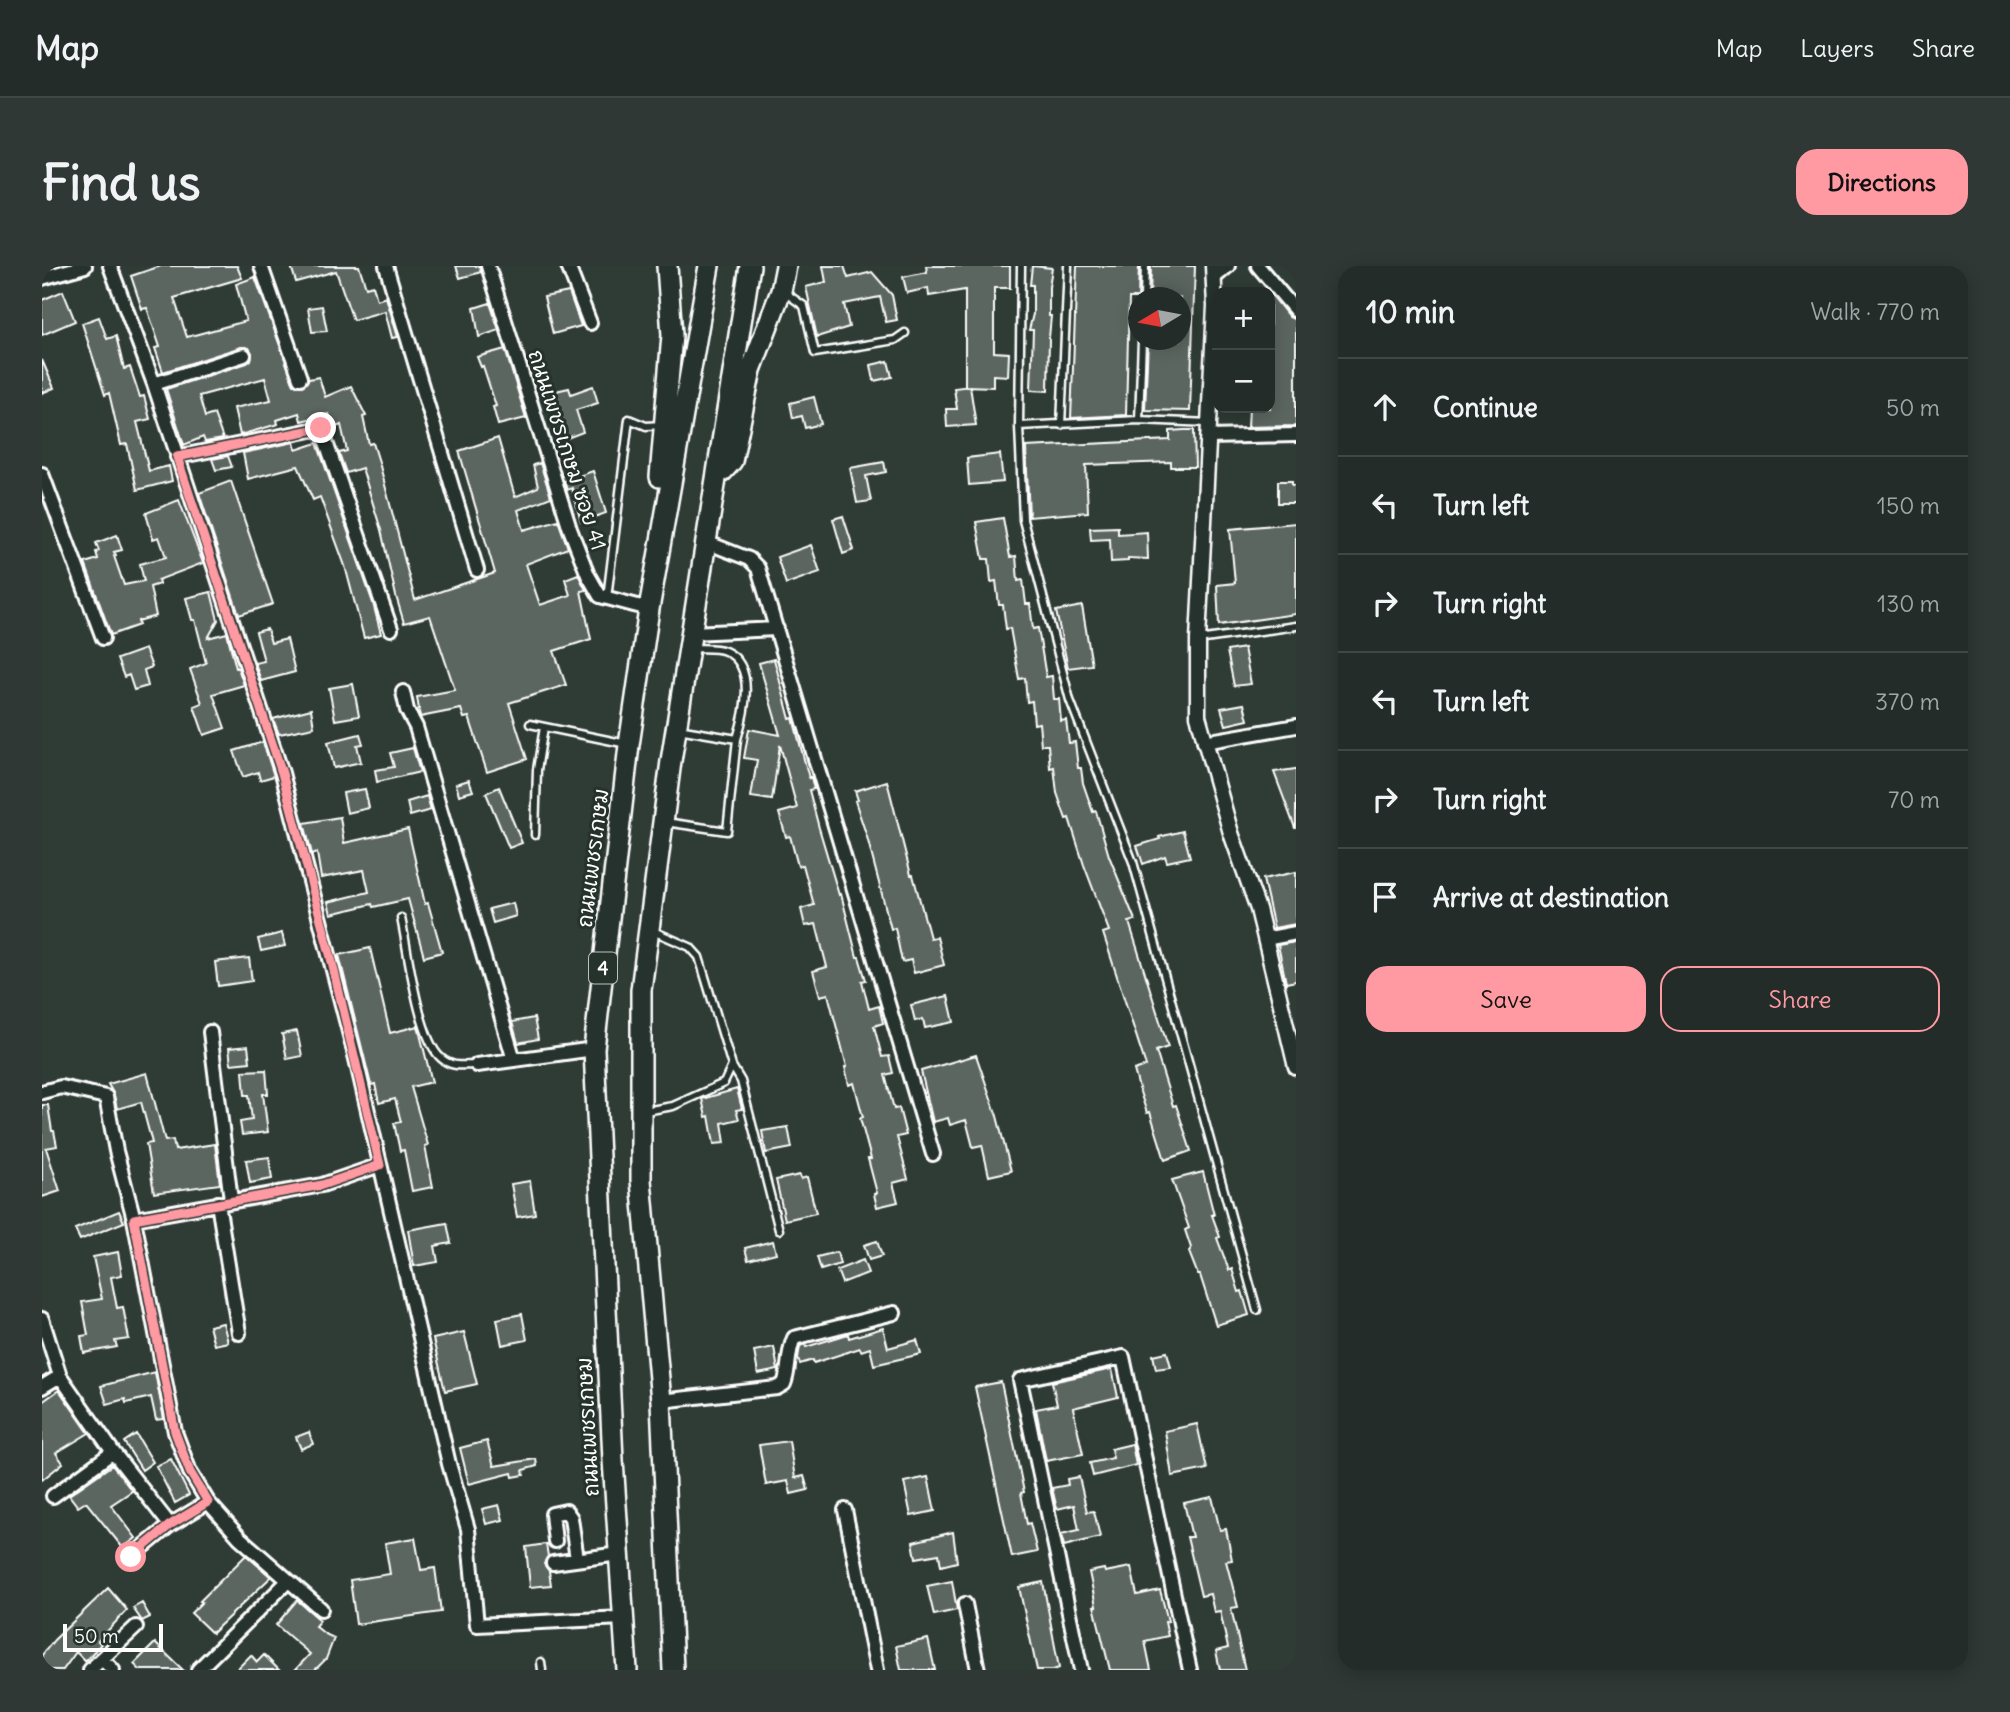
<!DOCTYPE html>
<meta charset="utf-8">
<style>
:root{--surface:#232c28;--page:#2f3834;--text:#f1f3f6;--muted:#a3a7a8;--line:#404845;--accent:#ff9aa2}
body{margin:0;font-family:Delius,"Playpen Sans Thai",sans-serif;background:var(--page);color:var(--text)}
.controls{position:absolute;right:21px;top:21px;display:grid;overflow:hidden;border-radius:14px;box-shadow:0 4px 18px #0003}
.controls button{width:63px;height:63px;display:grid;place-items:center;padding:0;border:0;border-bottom:2px solid var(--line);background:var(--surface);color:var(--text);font:35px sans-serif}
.compass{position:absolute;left:1086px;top:21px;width:63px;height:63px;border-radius:50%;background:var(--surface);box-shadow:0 4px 18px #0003;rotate:260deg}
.scale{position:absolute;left:21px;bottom:18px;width:100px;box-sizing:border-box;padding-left:7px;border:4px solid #fff;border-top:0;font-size:19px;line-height:24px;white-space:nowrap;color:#fff;-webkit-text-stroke:5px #26332d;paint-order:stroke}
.stop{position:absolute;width:21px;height:21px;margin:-16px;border:5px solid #ff9aa2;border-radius:50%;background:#fff}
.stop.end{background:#ff9aa2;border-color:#fff;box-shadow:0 2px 7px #0008}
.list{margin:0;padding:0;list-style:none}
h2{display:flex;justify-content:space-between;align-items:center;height:91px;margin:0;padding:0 28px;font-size:30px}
h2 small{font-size:23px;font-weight:400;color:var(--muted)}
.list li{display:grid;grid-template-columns:46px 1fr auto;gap:21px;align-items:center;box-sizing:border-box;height:98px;padding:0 28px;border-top:2px solid var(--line)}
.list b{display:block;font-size:26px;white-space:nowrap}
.list em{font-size:23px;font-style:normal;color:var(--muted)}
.actions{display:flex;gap:14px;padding:21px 28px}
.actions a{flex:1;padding:16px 0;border:2px solid var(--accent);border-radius:21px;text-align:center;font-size:24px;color:var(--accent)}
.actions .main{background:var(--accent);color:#111}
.icon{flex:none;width:38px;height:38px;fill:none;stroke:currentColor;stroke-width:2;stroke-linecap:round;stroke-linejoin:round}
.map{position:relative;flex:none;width:1254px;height:1404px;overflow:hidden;border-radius:21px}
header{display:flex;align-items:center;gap:42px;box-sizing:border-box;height:98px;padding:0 35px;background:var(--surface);border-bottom:2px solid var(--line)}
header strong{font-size:33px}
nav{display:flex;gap:38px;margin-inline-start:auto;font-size:24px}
.intro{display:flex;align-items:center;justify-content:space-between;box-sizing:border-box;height:168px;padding:0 42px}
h1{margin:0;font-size:49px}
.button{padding:18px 32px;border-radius:21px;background:var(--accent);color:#111;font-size:24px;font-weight:700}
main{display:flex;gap:42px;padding:0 42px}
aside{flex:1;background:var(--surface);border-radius:21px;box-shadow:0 4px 18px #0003}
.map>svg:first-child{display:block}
.building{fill:#5b6661;stroke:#fff;stroke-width:2}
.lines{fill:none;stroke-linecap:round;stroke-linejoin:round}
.service-casing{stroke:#fff;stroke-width:11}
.minor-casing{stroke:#fff;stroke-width:18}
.tertiary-casing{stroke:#fff;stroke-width:19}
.trunk-casing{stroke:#fff;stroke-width:24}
.service{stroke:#26332d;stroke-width:6}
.minor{stroke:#26332d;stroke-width:12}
.tertiary{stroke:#26332d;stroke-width:14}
.trunk{stroke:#26332d;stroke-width:19}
.route{stroke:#ff9aa2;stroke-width:9}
.labels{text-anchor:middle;stroke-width:6;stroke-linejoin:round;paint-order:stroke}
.shield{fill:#26332d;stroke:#bec2c0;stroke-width:2}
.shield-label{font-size:19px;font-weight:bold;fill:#fff}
.street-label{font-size:21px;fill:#fff;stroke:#26332d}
</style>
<header>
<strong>Map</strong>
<nav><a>Map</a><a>Layers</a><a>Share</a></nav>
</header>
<div class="intro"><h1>Find us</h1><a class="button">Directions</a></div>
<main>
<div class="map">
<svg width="1254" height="1404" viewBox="0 0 1254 1404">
<rect width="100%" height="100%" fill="#2f3b35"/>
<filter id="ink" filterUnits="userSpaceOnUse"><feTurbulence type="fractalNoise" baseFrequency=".0143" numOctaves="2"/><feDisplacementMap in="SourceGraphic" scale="14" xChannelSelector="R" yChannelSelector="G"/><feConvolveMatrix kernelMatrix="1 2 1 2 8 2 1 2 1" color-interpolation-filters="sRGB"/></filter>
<g filter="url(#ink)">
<path class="building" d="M119,0H195L200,12L132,32L145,71L204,55L194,18L213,11L252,118L260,120L267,113L277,111L283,131L309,120L324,150L321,151L327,178L331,177L337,196L373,334L453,307L417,185L456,172L473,231L496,221L491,199L498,197L509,231L476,244L482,264L516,254L526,282L484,298L498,339L528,329L523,313L536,308L544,324L539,325L549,373L512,385L524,419L467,437L485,493L445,506L427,451L422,452L419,443L378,451L375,431L413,424L388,350L362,357L354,330L339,264L320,202L304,207L297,187L305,185L299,159L292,162L287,148L259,155L257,147L235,154L236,158L198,169L192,142L229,134L223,112L157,130L163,151L172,148L181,173L163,176L161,171L142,179L124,123L205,97L209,94L210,87L207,82L199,81L121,106L113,82L118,81L105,42L100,43L89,10Z
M249,0H317L324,21L331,19L335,34L344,31L356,71L350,72L343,45L311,54L294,5L254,16Z
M414,0H437L439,6L418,12Z
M781,0H802L806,12L830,6L850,29L855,54L844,56L838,31L802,38L807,61L775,71L764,21L784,16Z
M884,0H968V22H952V86L967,87L966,110L951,109V121L923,120V24L887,30L886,22L865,27L861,11L885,6Z
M990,0L1010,2L1007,21V50H1009L1007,72L1006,125L989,124L991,64H987L991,48V19H988Z
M1035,0H1097L1096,32H1087L1084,149L1029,152Z
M1109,0H1153L1148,145L1103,144L1106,74H1138V32H1108Z
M21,25L33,55L0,69V34Z
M527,26L539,60L511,68L502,31Z
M1228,27L1247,51L1254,54V160L1206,161L1207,142H1228Z
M448,37L457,64L437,71L432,42Z
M280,40L285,65L270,66L266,42Z
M57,51L65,73L74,70L82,103L88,101L98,131L102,130L108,153L95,156L107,205L127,200L130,215L95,224L85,178L79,179L67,127L63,129L40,57Z
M463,83L484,152L456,159L451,141L454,140L441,100L439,101L435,91Z
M0,94L12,122L0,127Z
M846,95L850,111L832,115L829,99Z
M551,120L556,137L534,144L541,166L520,174L505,127L527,122L529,128Z
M928,120L934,159L905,161L904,143H915L912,122Z
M772,131L779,158L763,162L760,150L751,152L748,137Z
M1142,164H1152L1153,201H1129V196L1044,199L1046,246L987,251L984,181L1128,174V165Z
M252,176L254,184L275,177L331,337L339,368L322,372L303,300L278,231L271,234L256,200L206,213L201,187Z
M958,188L961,216L927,219L925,192Z
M186,190L190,201L174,204L170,193Z
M842,196L844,206L824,210L829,235L815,237L808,202Z
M551,205L564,247L539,256L530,222L525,224L522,215Z
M189,215L231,338L197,349L157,227Z
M1236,215H1250V219H1254V237H1236Z
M137,234L161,297L116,314L117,318L108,321L114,350L96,355L97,359L69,369L43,297L56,293L54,286L57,285L54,277L75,269L80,284L72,286L74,289L72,290L82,319L102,315L98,298L124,291L117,271L111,273L104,247Z
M801,250L812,284L801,288L791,253Z
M961,252L968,291L974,290L976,315L981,314L984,338H988L991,363L996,362L1004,411L1010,410L1012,433H1017L1019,455L1024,454L1027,477L1033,476L1036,502H1039L1041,517L1051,546L1054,545L1067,590L1093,654L1087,656L1126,781L1114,785L1131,840L1134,839L1149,885L1123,894L1108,846L1105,847L1098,826L1092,804L1104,800L1061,667L1067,665L1042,599L1027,552L1024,553L1015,527L1012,501L1008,502L1006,479H999L997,457L992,458L990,435L985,436L983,412L977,413L968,362L964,363L961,339H957L954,315L949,316L947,293H941L934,256Z
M1254,257V348L1177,359L1175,319L1193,317L1188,263Z
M1076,261V268L1105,266L1106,293L1086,292V295L1069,296L1068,273L1049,274L1048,262Z
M769,279L778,306L744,318L735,291Z
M169,326L176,354L166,372L185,367L194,402H196L202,419L171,428L183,462L162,469L152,440L160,437L148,403L164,397L153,354H150L144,332Z
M1040,340L1050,399L1026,402L1014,345Z
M225,363L229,377L245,373L253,406L219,415L213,397L222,395L214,366Z
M1202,382L1209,418L1192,420L1185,385Z
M103,383L110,401L102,404L106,420L92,424L87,409L82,411L75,393Z
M732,393L748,453L751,452L767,512L769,511L772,523L767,524L777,562L797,629L799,628L815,691H817L824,714L820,715L827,743L837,740L841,757L832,760L840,791L847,790L851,807L843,809L852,843L857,842L864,869L855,871L866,913L851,917L856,936L835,941L832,928L835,927L826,893H829L818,852L821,851L812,817L807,819L803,801H805L786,728L778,730L771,705L785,701L774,658L763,660L759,643L772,639L761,599L756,600L748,570L744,571L737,547L755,542L738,479L730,534L709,531L715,494L702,492L707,463L738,469L717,397Z
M311,418L317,450L293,454L287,422Z
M1202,438L1206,454L1184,459L1179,442Z
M269,443L272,461L237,468L231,453Z
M318,468L321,478L315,479L319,496L292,502L286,476Z
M221,476L232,510L218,514L216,506L201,511L192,485Z
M371,482L378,506L335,516L333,504L352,501L348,487Z
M1254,503V562H1253L1232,506Z
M427,514L431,525L417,529L414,518Z
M845,515L869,609H871L888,672L895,671L902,699L872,707L869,694L860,696L853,662L849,663L825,571L813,535L816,534L813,525Z
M457,521L480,577L467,582L444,527Z
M323,523L327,542L305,547L301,527Z
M385,530L389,544L368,550L365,536Z
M298,551L302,577L366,563L383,638L386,637L400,686L382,691L366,633L331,641L330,638L289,648L286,636L327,626L322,604L279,612L275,587L270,588L262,557Z
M1141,565L1148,591L1125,596L1123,590L1101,598L1095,580L1118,573L1117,571Z
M1254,606V658L1232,662L1221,613Z
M471,637L474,650L451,657L447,643Z
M240,667L243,680L219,685L216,673Z
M1254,676V715L1244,717L1236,679Z
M328,682L348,767L376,760L390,816L369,821L386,879L383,880L391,921L370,925L362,884L358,885L352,857L359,856L353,833L337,837L333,818L329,819L297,689Z
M207,692L210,715L176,720L173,696Z
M906,730L912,756L883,762L881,753L873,755L869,739Z
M492,752L496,773L476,777L470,756Z
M255,765L260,790L245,793L240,768Z
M206,780L208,796L189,798L187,782Z
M934,789L955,850L969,905L947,910L940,879L931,881L924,854L908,859L906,852L891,856L879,805Z
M224,804L226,828H221L226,866L200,869L198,856L210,854L207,829H203L201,805Z
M105,807L123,875L131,874L133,884L173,878L178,918L112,927L104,878L110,877L99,836L75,843L72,829L66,818Z
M695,823L700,843L694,844L697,853L680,857L683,877L672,878L667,850L664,851L660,833Z
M0,839H6L10,865H12L15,880L4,882L18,925L0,931Z
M746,861L750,882L724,887L720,865Z
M227,891L230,913L208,917L204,894Z
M1161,906L1172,949H1170L1178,971L1175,972L1187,1004L1190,1003L1197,1026L1200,1025L1207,1049L1174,1059L1158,1009H1156L1147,986L1149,982L1143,964L1147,962L1130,914Z
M758,909L759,913L765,911L774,947L743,954L734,914Z
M488,915L493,948L475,951L469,918Z
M77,945L82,956L38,974L33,963Z
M405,957L409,977L393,980L396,996L372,1000L366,964Z
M731,975L734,987L706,994L703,982Z
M835,975L840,990L827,994L822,979Z
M76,986L80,1009L69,1011L75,1042L81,1041L87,1073L73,1075L75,1081L42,1087L39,1070L46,1069L40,1036L60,1033L51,991Z
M795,986L798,998L779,1004L775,991Z
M821,994L826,1007L800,1017L795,1004Z
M480,1048L485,1074L460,1079L455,1053Z
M181,1057L186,1076L172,1079L167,1060Z
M841,1062L846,1082L875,1074L879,1088L832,1099L828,1082L819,1085L818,1082L772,1097L771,1094L758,1098L756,1092L758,1080L763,1078L764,1081L806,1068L807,1072Z
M422,1066L435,1118L403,1125L391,1073Z
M732,1081L736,1104L716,1108L712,1085Z
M1125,1086L1129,1101L1114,1103L1111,1089Z
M1070,1103L1076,1131L1031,1142L1041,1188L1004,1195L994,1143L1015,1139L1010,1116Z
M113,1106L122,1153L114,1154L109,1131L84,1137L83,1133L65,1138L59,1120Z
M959,1116L982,1226L979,1227L985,1258L988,1257L995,1286L970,1291L933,1121Z
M17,1124L47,1167L14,1187L21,1197L0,1214V1136Z
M1155,1158L1165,1203L1130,1210L1123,1165Z
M267,1166L271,1178L259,1183L254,1171Z
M94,1168L111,1196L100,1204L82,1176Z
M445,1175L452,1200L494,1193L495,1200L481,1204L482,1209L471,1211L470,1207L427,1218L418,1182Z
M747,1175L753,1212L762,1210L766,1224L749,1228L746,1215L724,1219L717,1179Z
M1090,1178L1094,1199L1051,1210L1048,1197L1071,1192L1069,1183Z
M129,1193L147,1229L133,1237L114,1200Z
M70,1199L90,1225L69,1239L94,1272L81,1282L44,1236L36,1241L27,1229Z
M886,1211L893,1245L869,1250L862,1216Z
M1037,1211L1045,1246L1052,1245L1058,1271L1022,1280L1019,1268L1037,1264L1032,1239L1015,1243L1010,1222L1026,1219L1025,1213Z
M1170,1231L1178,1264L1184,1263L1190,1294L1184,1295L1196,1341L1189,1342L1203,1404H1178L1174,1385L1186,1382L1178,1345L1172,1346L1168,1328L1159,1330L1145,1271H1150L1142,1237Z
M457,1239L461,1254L444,1258L440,1243Z
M911,1266L915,1296L899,1300L897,1288L874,1292L871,1276Z
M373,1272L379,1304L393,1302L399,1346L314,1358L308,1314L348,1308L343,1277Z
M504,1278L506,1290L502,1298L507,1305L509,1319L488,1321L484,1281Z
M204,1289L229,1311L170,1367L149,1347L160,1336L158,1335Z
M1089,1301L1095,1329L1118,1324L1126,1355L1123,1356L1126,1370L1103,1375L1109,1404H1068L1052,1340H1054L1047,1306L1062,1303L1063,1306Z
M910,1315L915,1344L892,1349L885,1320Z
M1001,1316L1017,1402L1011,1404H995L977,1321Z
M66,1322L85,1344L56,1375L59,1378L43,1395L34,1386L21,1404H0V1389L12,1374Z
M255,1334L278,1354L273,1360L283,1368L292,1372L284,1393L273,1404H253L268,1388L234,1359Z
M100,1337L108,1351L100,1355L91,1342Z
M886,1373L893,1404H859L854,1380Z
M113,1377L141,1404H98L92,1398Z
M209,1389L215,1396L222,1389L237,1404H194Z"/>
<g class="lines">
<g class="service-casing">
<path id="service" d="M979,0L977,160L981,254L1028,434L1091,596L1215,1044
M742,26L762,40L773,87L853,74L863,67
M1102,32L1103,0
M1097,154L1100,74
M1019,159L1026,0
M977,160L1097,154L1168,157
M565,332L587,153L604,160L620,159
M1156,374L1254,360
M649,382C658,383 674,381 683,385C715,399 703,447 695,473
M488,458L585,478
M623,556L685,565L695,473L636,463
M493,569L495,504L502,461
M359,652C366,684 376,772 399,792C410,802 422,799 435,799
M690,800L699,815L737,964
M603,845L631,840L682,817L690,800L657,691L648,681L609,664
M499,1396L500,1404"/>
</g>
<g class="minor-casing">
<path id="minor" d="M68,0L112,118L240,507L314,793L407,1198L426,1263L435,1359L581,1352
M219,0L258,112
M344,0L435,304
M446,0L528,263L546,309L558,330L607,343
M526,0L548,57
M1216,0L1254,45
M1173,11L1186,0
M0,12L43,0
M112,118L202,89
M1167,171L1254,169
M135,191L279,162L349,363
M0,208L61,372
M664,276L707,293L716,302L891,888
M649,367L735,363
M361,426L365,444L374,461L472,794
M1162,476L1254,460
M1223,673L1254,667
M168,766L189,934
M435,799L552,783
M0,826L19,821L64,831L74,885L92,953L133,1166L148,1206L166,1236L198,1272L279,1343
M176,937L197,1067
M92,953L280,919L338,899
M0,1053L18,1110L71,1186L128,1259
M0,1121L18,1110
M619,1135L735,1122L742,1118C748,1103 745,1087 752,1072L852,1047
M11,1230L71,1186
M803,1244L835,1404
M513,1275L510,1248L524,1245L529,1252L535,1293
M89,1291L128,1259L166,1236
M511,1297L577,1288
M923,1338L936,1404
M60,1393L71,1404
M48,1404L94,1361
M156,1404L245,1316
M1039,1404L978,1114L1081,1091L1148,1404"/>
</g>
<g class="tertiary-casing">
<path id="tertiary" d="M1171,0L1173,40L1156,374V450L1189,567L1216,643L1254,801"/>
</g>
<g class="trunk-casing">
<path id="trunk" d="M681,205L690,195L709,104L739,25L744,0
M618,211L630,69L625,0
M585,1404L571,1194L552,783L587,479L607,343L667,0
M631,1404L619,1135L599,914V724L629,495L708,0"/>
</g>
<use href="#service" class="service"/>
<use href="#minor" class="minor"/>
<use href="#tertiary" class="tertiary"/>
<use href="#trunk" class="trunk"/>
</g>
</g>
<g class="lines" filter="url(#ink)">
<path class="route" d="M89,1291L128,1259L166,1236L148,1206L133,1166L92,953L280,919L338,899L288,688L240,507L135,191L279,162"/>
</g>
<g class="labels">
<rect class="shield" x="547" y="686.5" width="28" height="31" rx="5"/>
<g class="shield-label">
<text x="561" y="709">4</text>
</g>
<g class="street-label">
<text transform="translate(525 184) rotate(72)" y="7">ถนนเพชรเกษม ซอย 41</text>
<text transform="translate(551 592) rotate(-83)" y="7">ถนนเพชรเกษม</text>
<text transform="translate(546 1161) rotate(-93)" y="7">ถนนเพชรเกษม</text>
</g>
</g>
</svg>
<div class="controls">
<button>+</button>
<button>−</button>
</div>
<svg class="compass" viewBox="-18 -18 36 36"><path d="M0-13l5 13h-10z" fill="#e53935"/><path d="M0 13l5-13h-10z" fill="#a3a7a8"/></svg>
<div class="scale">50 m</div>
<div class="stop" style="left:89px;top:1291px"></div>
<div class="stop end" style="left:279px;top:162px"></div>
</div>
<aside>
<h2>10 min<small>Walk · 770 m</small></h2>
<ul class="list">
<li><svg class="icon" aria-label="ahead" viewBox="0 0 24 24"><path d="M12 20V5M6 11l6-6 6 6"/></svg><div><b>Continue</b></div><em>50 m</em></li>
<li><svg class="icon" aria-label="left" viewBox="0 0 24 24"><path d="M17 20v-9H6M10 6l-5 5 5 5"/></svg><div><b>Turn left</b></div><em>150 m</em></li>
<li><svg class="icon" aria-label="right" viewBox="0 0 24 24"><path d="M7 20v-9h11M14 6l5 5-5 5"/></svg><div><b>Turn right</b></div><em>130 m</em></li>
<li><svg class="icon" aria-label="left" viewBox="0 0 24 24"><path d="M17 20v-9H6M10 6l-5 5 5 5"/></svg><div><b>Turn left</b></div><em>370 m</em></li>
<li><svg class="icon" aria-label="right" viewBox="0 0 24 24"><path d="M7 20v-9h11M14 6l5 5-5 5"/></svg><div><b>Turn right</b></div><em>70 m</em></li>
<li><svg class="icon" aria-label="arrive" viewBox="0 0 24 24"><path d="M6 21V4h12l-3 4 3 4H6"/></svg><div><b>Arrive at destination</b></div></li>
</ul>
<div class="actions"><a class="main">Save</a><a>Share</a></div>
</aside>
</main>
